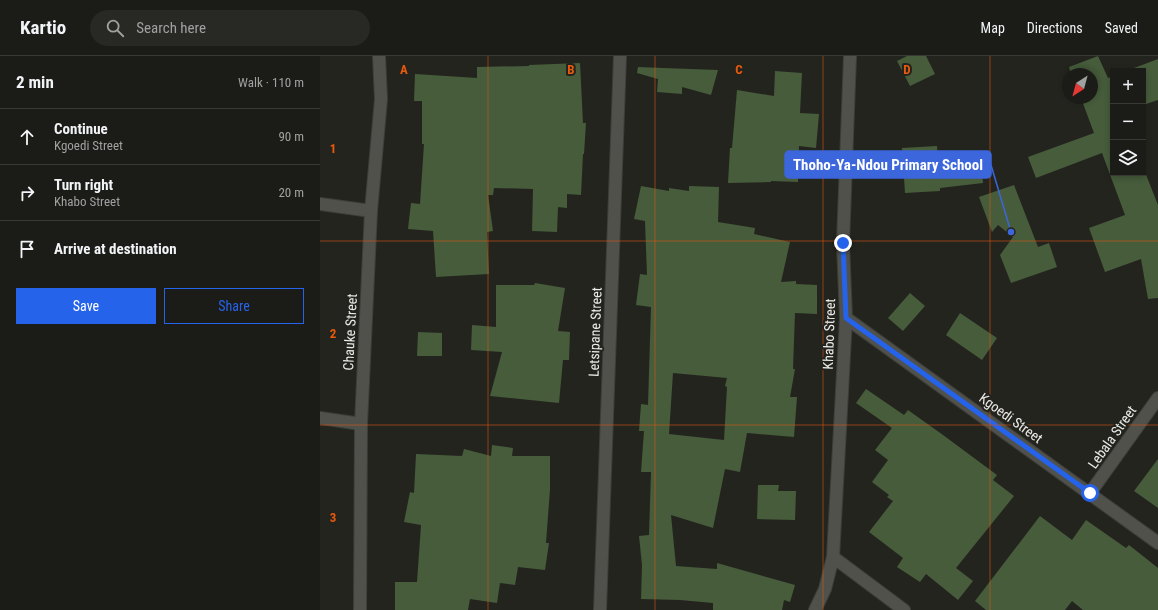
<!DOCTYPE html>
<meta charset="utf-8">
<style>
:root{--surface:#1b1b17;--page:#282824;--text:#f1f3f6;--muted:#a0a1a1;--line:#393936;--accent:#2563eb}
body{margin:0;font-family:"Roboto Condensed",sans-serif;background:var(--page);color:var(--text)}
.controls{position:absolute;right:12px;top:12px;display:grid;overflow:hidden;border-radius:0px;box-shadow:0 2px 6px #0003}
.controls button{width:36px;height:36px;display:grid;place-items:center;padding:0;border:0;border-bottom:1px solid var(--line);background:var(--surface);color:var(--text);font:20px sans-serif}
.compass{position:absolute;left:742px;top:12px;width:36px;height:36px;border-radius:50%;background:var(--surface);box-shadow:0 2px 6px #0003;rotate:216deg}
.stop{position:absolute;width:12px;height:12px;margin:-9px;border:3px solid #2563eb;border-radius:50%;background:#fff}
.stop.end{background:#2563eb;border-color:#fff;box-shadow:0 1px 4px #0008}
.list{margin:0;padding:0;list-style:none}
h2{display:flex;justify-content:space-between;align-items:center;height:52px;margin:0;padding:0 16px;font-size:17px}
h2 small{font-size:13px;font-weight:400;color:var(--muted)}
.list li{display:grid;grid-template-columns:26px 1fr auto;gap:12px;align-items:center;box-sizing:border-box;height:56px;padding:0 16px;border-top:1px solid var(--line)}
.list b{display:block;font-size:15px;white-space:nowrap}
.list p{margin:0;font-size:13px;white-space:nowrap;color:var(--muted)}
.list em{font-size:13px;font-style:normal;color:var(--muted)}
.actions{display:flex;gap:8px;padding:12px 16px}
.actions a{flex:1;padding:9px 0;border:1px solid var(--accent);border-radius:0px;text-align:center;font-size:14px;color:var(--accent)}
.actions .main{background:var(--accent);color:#fff}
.icon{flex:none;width:22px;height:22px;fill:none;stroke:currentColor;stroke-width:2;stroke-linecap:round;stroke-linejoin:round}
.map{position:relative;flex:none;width:838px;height:554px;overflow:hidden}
header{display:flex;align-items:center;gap:24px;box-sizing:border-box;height:56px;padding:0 20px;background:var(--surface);border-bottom:1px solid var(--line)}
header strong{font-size:19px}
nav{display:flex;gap:22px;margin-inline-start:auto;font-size:14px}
.search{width:280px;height:36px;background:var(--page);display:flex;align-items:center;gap:10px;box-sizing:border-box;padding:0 14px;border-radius:22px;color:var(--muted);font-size:15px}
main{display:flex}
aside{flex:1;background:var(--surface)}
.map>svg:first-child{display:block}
.building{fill:#465c3b;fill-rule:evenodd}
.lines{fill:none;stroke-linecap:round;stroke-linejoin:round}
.street-casing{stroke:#3e3e3a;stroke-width:14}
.secondary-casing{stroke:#3e3e3a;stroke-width:14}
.street{stroke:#51514c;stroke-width:12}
.secondary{stroke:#51514c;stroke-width:12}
.route{stroke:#2563eb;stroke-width:5}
.grid{fill:none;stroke:#e8590c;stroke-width:1;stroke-opacity:0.55}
.labels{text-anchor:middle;stroke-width:4;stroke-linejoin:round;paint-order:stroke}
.street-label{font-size:14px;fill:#ecebe9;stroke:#24241f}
.grid-label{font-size:13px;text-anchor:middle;font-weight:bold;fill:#e8590c;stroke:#24241f;stroke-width:4;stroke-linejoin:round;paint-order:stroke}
.leader{fill:none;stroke:#3c66db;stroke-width:1.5}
.callout-dot{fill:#3c66db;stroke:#24241f;stroke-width:1.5}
.callout{fill:#3c66db;stroke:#3c66db;stroke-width:1.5}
.callout-label{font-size:15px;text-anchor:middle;font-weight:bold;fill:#fff}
</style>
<header>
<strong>Kartio</strong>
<div class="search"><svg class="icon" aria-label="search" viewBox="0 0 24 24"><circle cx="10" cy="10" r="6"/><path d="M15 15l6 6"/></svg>Search here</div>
<nav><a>Map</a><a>Directions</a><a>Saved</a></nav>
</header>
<main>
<aside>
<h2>2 min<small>Walk · 110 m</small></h2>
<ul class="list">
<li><svg class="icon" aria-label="ahead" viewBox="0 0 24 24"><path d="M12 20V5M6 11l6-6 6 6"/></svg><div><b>Continue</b><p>Kgoedi Street</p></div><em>90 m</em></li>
<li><svg class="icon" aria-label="right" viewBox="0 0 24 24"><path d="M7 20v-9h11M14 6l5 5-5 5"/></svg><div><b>Turn right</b><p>Khabo Street</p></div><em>20 m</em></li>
<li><svg class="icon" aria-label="arrive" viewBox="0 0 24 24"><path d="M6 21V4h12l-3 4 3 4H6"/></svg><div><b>Arrive at destination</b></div></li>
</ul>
<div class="actions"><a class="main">Save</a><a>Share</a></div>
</aside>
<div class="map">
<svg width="838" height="554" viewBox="0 0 838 554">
<rect width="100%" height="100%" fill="#24241f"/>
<path class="building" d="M587,0H606L615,18L590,30L577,5Z
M778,0L788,22L793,20V117H823V111L838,149V242L828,243L821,203L785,216L769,172L805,159L782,97L716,122L708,101L774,77L761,42H772V18H751L749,11Z
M838,3V44L823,49V15H806Z
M260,7L263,67H266L264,98H263L261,139L247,138V152L238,151L237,176L212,175L213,133L174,132L173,139H168L173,175L167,176L169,218L116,221L113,175L88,173L91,147L100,148L104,88H102V45H94L95,18L157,22V11L209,10V9Z
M318,11L343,12L398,14L391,39L362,31V38L337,36L338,23L317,17Z
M455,15L482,17L480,57L499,58L496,92L479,90L478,126L451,125V126L408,127L410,92H412L417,34L454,40Z
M617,90L618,109L661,104L663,127L620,132V135L585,137L582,92Z
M694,129L718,191L729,187L737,211L691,227L680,199L693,181L678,169L672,176L659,141Z
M321,130L349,135V132L369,135V130L399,131L398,166L435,172L434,178L470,186L461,226L476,225V228L497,229V258L475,257L473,313H475L470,341H477L474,381L427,377L420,416L405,413L393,472L351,459L356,510L397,513V507L475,529L470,546L464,544L462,554H393V547L360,544L321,543L322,509L319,480L329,479L331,416H321L324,375H319L321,348L328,349L331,251L316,249L320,218L327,219L325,165L314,163ZM353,317L407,322L405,330L407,331L404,384L349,378Z
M215,227L245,232L238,275L250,276L249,304H243L239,347L170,340L182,296L151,294L152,269L176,271V229H214Z
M590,237L605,250L583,275L568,262Z
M640,257L677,282L662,304L626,279Z
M98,276L122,277V300H97Z
M546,333L584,359L588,354L623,379L677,419L673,424L694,440L636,512L653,525L638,544L606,518L600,526L577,511L583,502L549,476L573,445L567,441L569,439L552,426L568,404L555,394L572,372L536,347Z
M172,389L193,392L192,400H230V433L226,487H229L225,514L198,511L195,529L180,527L177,547L150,543L148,554H75V526H97L101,469L84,466L90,436L94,437L96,398L142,400L144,393L171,400Z
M838,403V452L814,435Z
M438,429H459L458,435H476L475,464L437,463Z
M720,460L752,484L766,464L806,492L809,489L838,512V554H763L752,545L745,554H666L655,545Z"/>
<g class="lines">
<g class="street-casing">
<path id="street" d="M0,148L51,155
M526,262L838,487
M0,362L41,368
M770,437L838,342
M513,501L584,554
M280,554L300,0
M495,554L505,533L513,501L526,262L523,187L530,0"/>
</g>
<g class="secondary-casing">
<path id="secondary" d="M40,554L41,368L51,155L61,43L59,0"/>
</g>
<use href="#street" class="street"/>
<use href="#secondary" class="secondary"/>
</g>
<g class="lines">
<path class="route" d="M523,187L526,262L770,437"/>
</g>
<path class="grid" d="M168,0V554M335,0V554M503,0V554M670,0V554M0,185H838M0,369H838"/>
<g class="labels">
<g class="street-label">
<text transform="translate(30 276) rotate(-87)" y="5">Chauke Street</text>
<text transform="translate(275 276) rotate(-88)" y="5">Letsipane Street</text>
<text transform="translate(509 278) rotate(-88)" y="5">Khabo Street</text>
<text transform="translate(691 362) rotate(36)" y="5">Kgoedi Street</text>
<text transform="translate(792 381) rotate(-55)" y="5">Lebala Street</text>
</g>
</g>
<g class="grid-label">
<text x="84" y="18">A</text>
<text x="251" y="18">B</text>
<text x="419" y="18">C</text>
<text x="587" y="18">D</text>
<text x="13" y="97">1</text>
<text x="13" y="282">2</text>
<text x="13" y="466">3</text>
</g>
<path class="leader" d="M691 176L671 109"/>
<circle class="callout-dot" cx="691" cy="176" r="4"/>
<rect class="callout" x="465" y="95" width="206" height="27" rx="4"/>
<g class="callout-label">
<text x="568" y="114">Thoho-Ya-Ndou Primary School</text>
</g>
</svg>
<div class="controls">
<button>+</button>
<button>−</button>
<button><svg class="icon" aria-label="layers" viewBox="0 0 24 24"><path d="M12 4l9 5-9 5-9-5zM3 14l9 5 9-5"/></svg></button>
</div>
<svg class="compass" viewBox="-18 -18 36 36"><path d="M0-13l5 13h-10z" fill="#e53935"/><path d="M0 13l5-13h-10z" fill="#a0a1a1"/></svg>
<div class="stop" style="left:770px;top:437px"></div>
<div class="stop end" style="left:523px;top:187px"></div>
</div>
</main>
